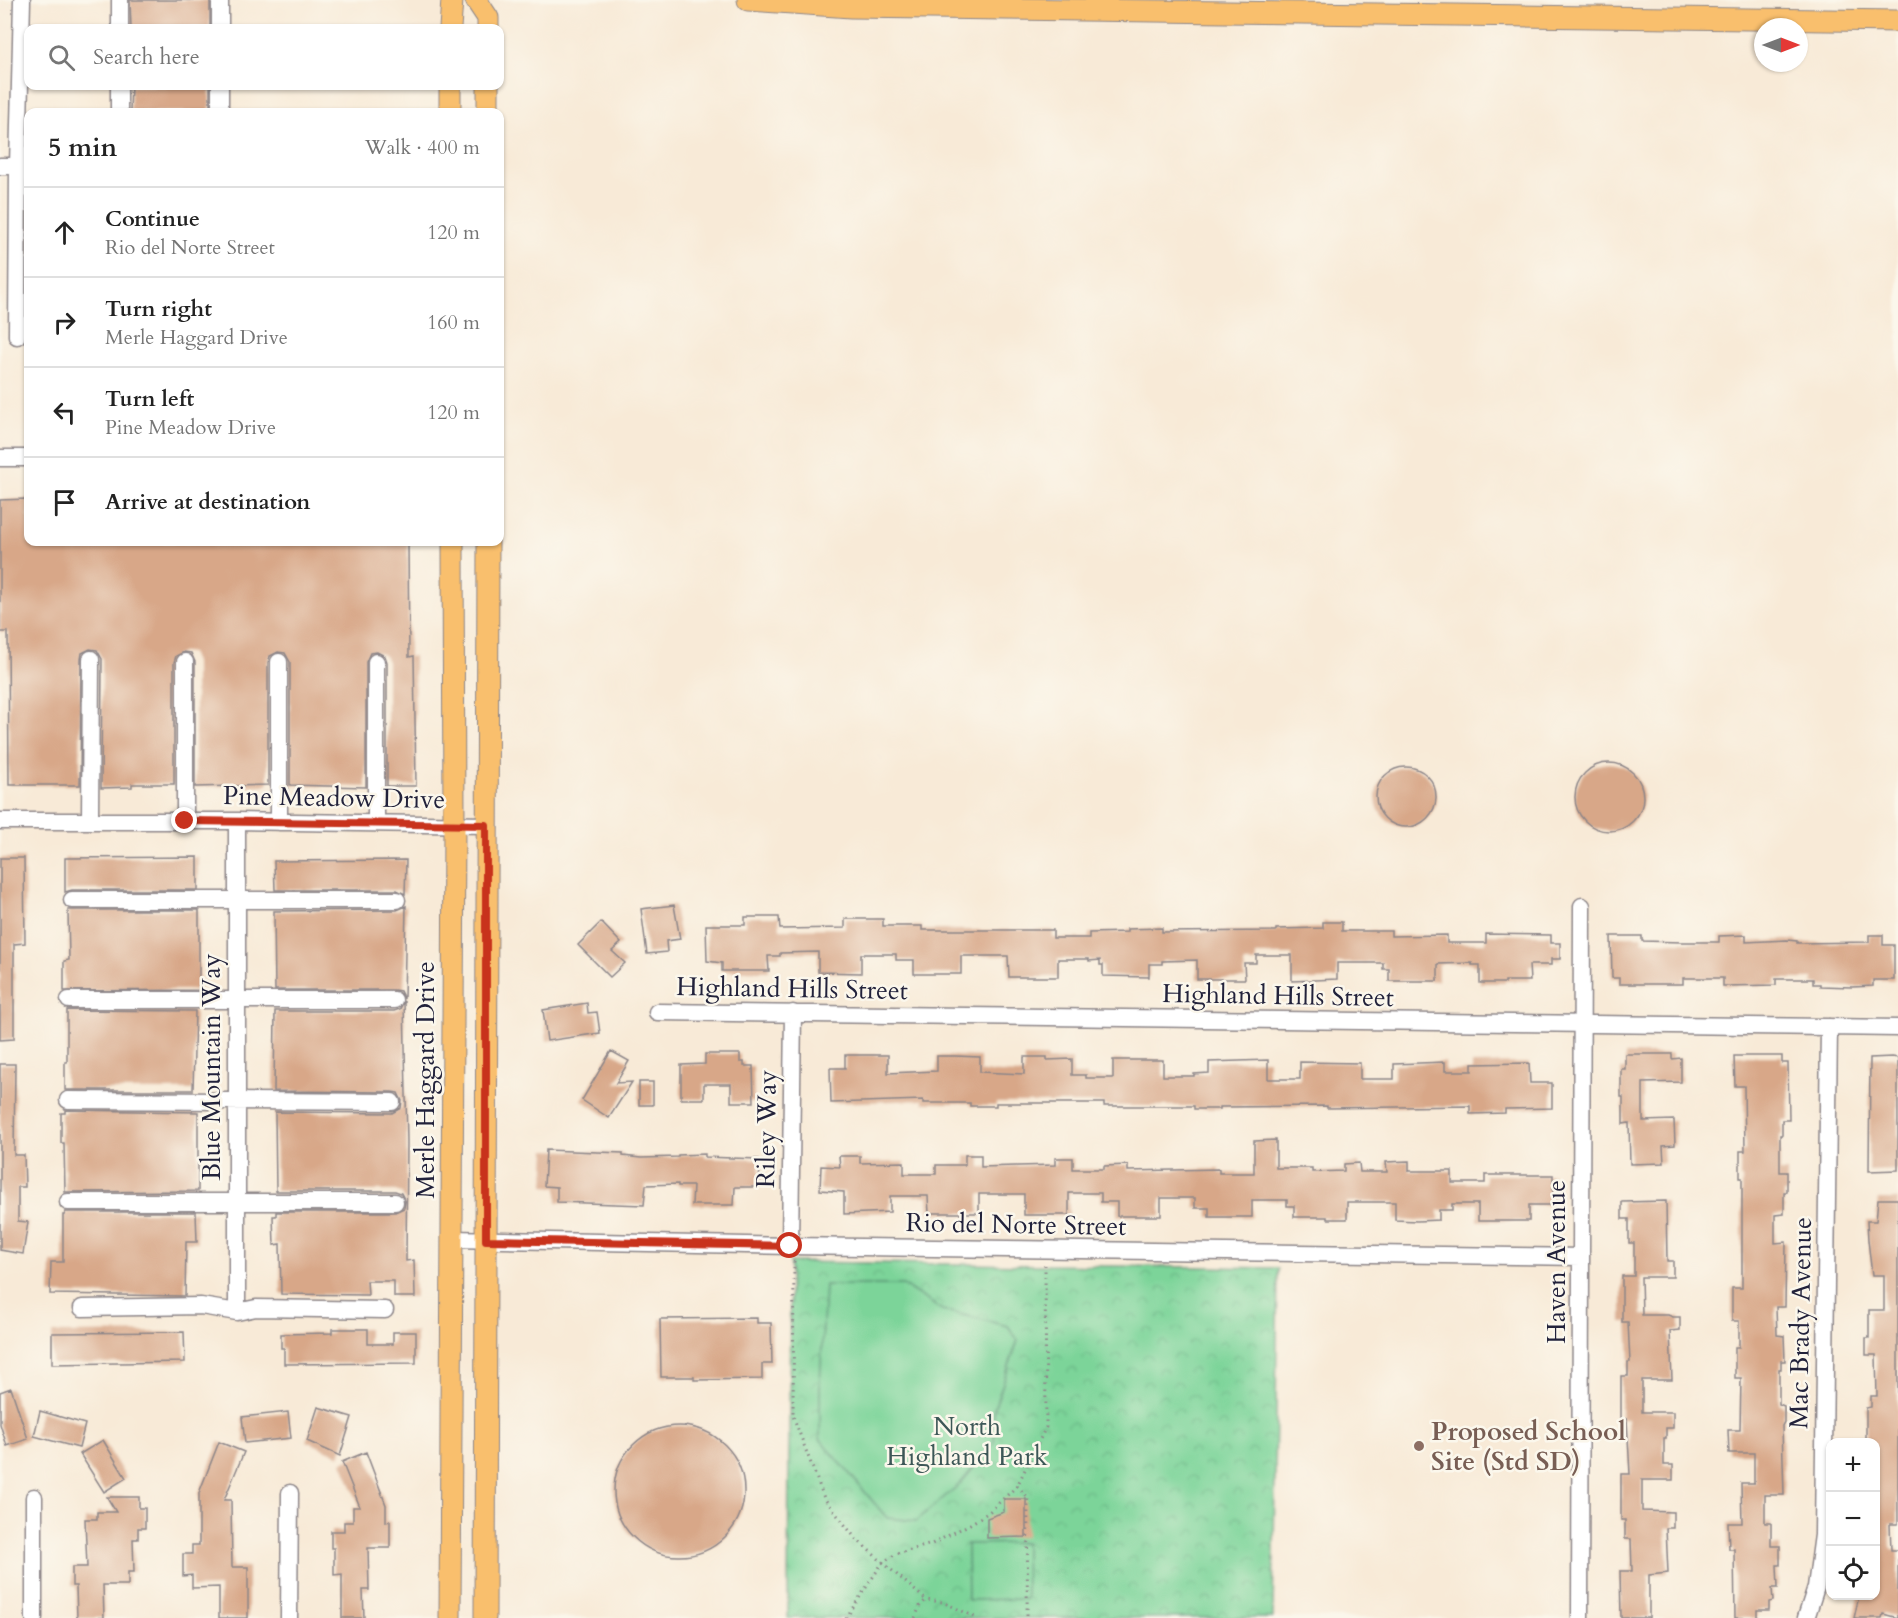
<!DOCTYPE html>
<meta charset="utf-8">
<style>
:root{--surface:#fff;--page:#f6f6f6;--text:#222;--muted:#767676;--line:#e0e0e0}
body{margin:0;font-family:Cardo,serif;background:var(--page);color:var(--text)}
.controls{position:absolute;right:18px;bottom:18px;display:grid;overflow:hidden;border-radius:12px;box-shadow:0 2px 4px #0004}
.controls button{width:54px;height:54px;display:grid;place-items:center;padding:0;border:0;border-bottom:2px solid var(--line);background:var(--surface);color:var(--text);font:30px sans-serif}
.compass{position:absolute;left:1754px;top:18px;width:54px;height:54px;border-radius:50%;background:var(--surface);box-shadow:0 2px 4px #0004;rotate:90deg}
.stop{position:absolute;width:18px;height:18px;margin:-14px;border:4px solid #c8321e;border-radius:50%;background:#fff}
.stop.end{background:#c8321e;border-color:#fff;box-shadow:0 2px 6px #0008}
.list{margin:0;padding:0;list-style:none}
h2{display:flex;justify-content:space-between;align-items:center;height:78px;margin:0;padding:0 24px;font-size:26px}
h2 small{font-size:20px;font-weight:400;color:var(--muted)}
.list li{display:grid;grid-template-columns:39px 1fr auto;gap:18px;align-items:center;box-sizing:border-box;height:90px;padding:0 24px;border-top:2px solid var(--line)}
.list b{display:block;font-size:22px;white-space:nowrap}
.list p{margin:0;font-size:20px;white-space:nowrap;color:var(--muted)}
.list em{font-size:20px;font-style:normal;color:var(--muted)}
.icon{flex:none;width:33px;height:33px;fill:none;stroke:currentColor;stroke-width:2;stroke-linecap:round;stroke-linejoin:round}
.map{position:relative;flex:none;width:1898px;height:1618px;overflow:hidden}
.search{position:absolute;background:var(--surface);box-shadow:0 2px 4px #0004;left:24px;top:24px;width:480px;height:66px;display:flex;align-items:center;gap:15px;box-sizing:border-box;padding:0 21px;border-radius:12px;color:var(--muted);font-size:22px}
.panel{position:absolute;background:var(--surface);box-shadow:0 2px 4px #0004;left:24px;top:108px;width:480px;height:438px;border-radius:12px}
.map>svg:first-child{display:block}
.park{fill:url(#park-crowns);stroke:#4e7b6a;stroke-width:1.5}
.pitch{fill:#7bd499;stroke:#4e7b6a;stroke-width:1.5}
.building{fill:#d8a788}
.lines{fill:none;stroke-linecap:round;stroke-linejoin:round}
.minor-casing{stroke:#8d8689;stroke-width:19}
.major-casing{stroke:#8d8689;stroke-width:23}
.path{stroke:#8d8689;stroke-width:3;stroke-dasharray:1.5 4.5;stroke-linecap:butt}
.minor{stroke:#fff;stroke-width:16}
.major{stroke:#f9bf6d;stroke-width:21}
.route{stroke:#c8321e;stroke-width:8}
.education-dot{fill:#8d6e63;stroke:#fbf7ec;stroke-width:2}
.labels{text-anchor:middle;stroke-width:5;stroke-linejoin:round;paint-order:stroke}
.street-label{font-size:26px;fill:#22223b;stroke:#fbf7ec}
.park-label{font-size:26px;fill:#3d5757;stroke:#fbf7ec}
.education-label{font-size:26px;font-weight:bold;fill:#785e54;stroke:#fbf7ec;text-anchor:start}
</style>
<div class="map">
<svg width="1898" height="1618" viewBox="0 0 1898 1618">
<defs>
<pattern id="park-crowns" width="20" height="18" patternUnits="userSpaceOnUse" patternTransform="scale(1.5)"><rect width="20" height="18" fill="#7bd499"/><path d="M2 6a3 3 0 1 1 6 0M12 15a3 3 0 1 1 6 0" fill="none" stroke="#6ab685"/></pattern>
</defs>
<rect width="100%" height="100%" fill="#fbf7ec"/>
<filter id="ink" filterUnits="userSpaceOnUse"><feTurbulence type="fractalNoise" baseFrequency=".0167" numOctaves="2"/><feDisplacementMap in="SourceGraphic" scale="12" xChannelSelector="R" yChannelSelector="G"/><feConvolveMatrix kernelMatrix="1 2 1 2 8 2 1 2 1" color-interpolation-filters="sRGB"/></filter>
<filter id="wash" filterUnits="userSpaceOnUse"><feTurbulence type="fractalNoise" baseFrequency=".008" numOctaves="4" result="noise"/><feDisplacementMap in="SourceGraphic" scale="24" xChannelSelector="R" yChannelSelector="G"/><feGaussianBlur stdDeviation="1.35" result="paint"/><feColorMatrix in="noise" values="0 0 0 0 0 0 0 0 0 0 0 0 0 0 0 0 0 1.4 0 .05"/><feComposite in="paint" operator="in"/></filter>
<g filter="url(#wash)">
<rect width="100%" height="100%" fill="#f8ead7"/>
<path class="park" d="M790,1262L1278,1268L1273,1618H788Z"/>
<path class="pitch" d="M825,1285H903L942,1310L1008,1326L1018,1340L994,1409V1443L961,1483L916,1521L887,1518L820,1439V1384Z
M1025,1543L1026,1599L968,1600L967,1544Z"/>
<g id="blocks">
<path class="building" d="M130,0H210V28H131Z
M131,86H210V112H130Z
M28,499V542H408L409,657L414,656L416,786H387V662L385,656L377,652L370,653L366,662V787L290,785V662L285,653L278,652L270,656L268,662V785L195,787V662L191,653L184,652L176,656L174,662V784H132V787L101,788L102,659L97,650L90,649L82,653L81,659L80,785H9L8,632H0V500Z
M1575 797a34 34 0 1 1 68 0a34 34 0 1 1-68 0Z
M1376 797a30 30 0 1 1 60 0a30 30 0 1 1-60 0Z
M198,857V890H72L65,892V858Z
M0,858H24L25,943L14,944V1039L0,1040Z
M406,860L405,894L397,890H275L274,861Z
M674,905L680,939L666,941L667,952L647,954L641,909Z
M406,906L404,999L400,991L394,990H275L274,911L397,910Z
M68,910H199V990L64,991V961L69,960Z
M745,917H779L780,929L845,928V919H883V926H922V930H1053V938H1089V933L1127,932V929L1162,928V932L1276,931V929L1323,928V922H1342V931H1391V936L1447,935V943H1486V934L1551,935V943H1560V959H1551V965H1529L1530,981H1505V983H1480V965H1472V963L1438,964V981H1389V969H1383V963H1337V979L1292,981V955H1256V963H1244L1245,979H1197V960L1162,961V964H1149V977L1103,976V965H1100V960L1089,961V959H1058V977H1009L1008,956H961V974H914V960H896V954H861V973L818,972V952L780,953V956H768L769,971H722V963L707,961L706,925H745Z
M601,922L621,943L612,951L625,963L610,977L578,945Z
M1746,935V942L1787,940L1797,941V943L1869,942V935H1883V945H1894V980H1873V986L1852,987L1820,986V984H1813V979H1776V985L1723,986V978H1683V984H1619V978H1612L1611,936H1642V941L1682,942H1719V936Z
M404,1001L407,1142L406,1261L414,1260L415,1297H394V1281H367L368,1295L281,1294L280,1244L274,1245L273,1216H276V1212H395L404,1208L405,1201L401,1193L395,1191H276L275,1112L392,1113L401,1108L402,1101L398,1093L392,1092L274,1091L275,1011H394L400,1009Z
M587,1003L588,1013L597,1012L600,1033L547,1041L543,1010Z
M67,1010L195,1011L193,1090H65V1062H67Z
M611,1051L629,1061L616,1083L632,1082L609,1118L582,1100Z
M705,1054H740V1062H744V1066H753L754,1102H731V1084H704V1099H681V1065L705,1064Z
M1625,1054H1672V1059L1681,1058V1082L1643,1083V1121L1674,1120L1675,1145L1663,1146L1664,1163L1630,1164L1629,1123L1623,1124V1097H1621V1069H1625Z
M845,1055H888V1073L937,1071V1056H955L980,1057V1072L1024,1074V1057H1047V1060L1072,1059V1075H1086V1078H1113V1060H1163V1076H1194V1074L1209,1073V1062L1268,1060V1079H1300V1062L1360,1063V1079H1394V1064L1445,1062V1071H1472V1064L1529,1063L1530,1083H1552V1108L1505,1109V1113L1470,1114V1106L1327,1108V1106L1220,1107V1109H1194V1106H1104V1103H996V1106H970V1103H923V1100L831,1103L830,1068H845Z
M1734,1056H1782V1063H1788L1789,1120H1782V1135H1780V1172H1787V1192H1784V1214L1775,1215V1243L1786,1242L1785,1307H1776L1777,1335L1784,1336L1785,1361H1781V1369H1779V1404L1784,1406V1422L1782,1426L1784,1495H1765V1523H1771V1546H1780V1565H1777L1778,1588H1772L1773,1601L1769,1602V1610H1757V1618H1735L1734,1549H1729L1728,1523H1742L1741,1483H1754V1453H1729L1728,1430H1740L1741,1378H1735V1347H1739V1321H1732V1288H1742V1178H1740V1151H1745L1744,1086H1735Z
M1892,1057L1898,1058V1170L1869,1171L1870,1058Z
M0,1064H15L14,1155H24L25,1187H18V1221L28,1222L23,1254L0,1250Z
M639,1082H653V1105H639Z
M65,1110L198,1112V1191L65,1192L64,1143H61V1113H65Z
M1276,1140V1168H1312V1172L1344,1171V1164L1359,1163L1360,1172H1387L1386,1162L1409,1161V1171H1452V1183H1485V1175H1553V1205H1529V1221H1478V1204H1452V1210H1439V1220L1417,1221L1395,1220V1202H1347V1219H1327V1217H1294V1206H1287V1200H1252V1217H1209V1208H1195V1198H1161V1216H1117V1202H1101V1193H1069V1215H1024V1194H979V1213H929L928,1196H890V1212L844,1214V1192L820,1190L821,1166L840,1167L839,1156H860V1163L904,1162V1174H936V1165H965V1155H981V1167L1055,1165V1158H1073V1169H1104V1166L1128,1165V1171L1219,1169V1173H1254V1141Z
M546,1150L623,1153V1156L641,1158L678,1157V1155L705,1154V1157L759,1159L760,1187H735L734,1205H692L693,1186H678V1184L646,1185L644,1205L557,1202V1187L544,1186Z
M1878,1199H1898V1524H1890L1891,1550H1898V1618L1883,1614L1882,1618H1854L1859,1596H1875V1443H1866V1408L1871,1407V1396H1877L1876,1355H1866V1338H1869V1310H1884V1275H1872L1868,1240L1867,1221H1876Z
M1666,1201L1667,1261H1673V1277H1641L1642,1315H1668L1673,1317H1680V1330L1670,1331L1672,1380H1642V1412H1673V1428H1666V1438H1664V1465H1673V1480H1642V1511L1673,1512V1528H1666L1668,1573L1649,1575V1618H1621L1620,1571H1632L1631,1539H1625V1520H1621V1474H1630L1627,1419H1621V1376H1628V1362H1630L1628,1322H1622V1276H1634V1243H1629V1219H1622V1202Z
M65,1212H196L197,1242H186L185,1296L50,1294L51,1262H63V1215H65Z
M757,1318V1323H771L772,1364H762V1379L694,1380V1377H661L660,1319Z
M332,1329H368V1344H393V1332H416V1363L284,1364V1348H281V1334L332,1333Z
M184,1332L185,1362L52,1364V1333Z
M11,1388L28,1439L7,1446L0,1424V1392Z
M318,1407L352,1417L340,1456L307,1441Z
M40,1411L85,1424L79,1448L34,1436Z
M288,1412L291,1438L245,1443L242,1417Z
M614 1491a65 65 0 1 1 130 0a65 65 0 1 1-130 0Z
M103,1440L126,1478L104,1492L80,1454Z
M219,1442L244,1452L224,1500H231L232,1567H248V1618H219V1587L192,1588V1575L183,1576V1554H192V1545H199V1493Z
M366,1452L386,1505V1522L390,1521V1548H368L369,1590H363L364,1618H342V1574L334,1575V1548H331V1531H344V1522H353V1507H360L342,1462Z
M107,1497H139V1508H145V1528H138V1539H133L134,1572H128V1585H103L104,1618H77L76,1586H72V1567H87L85,1519H97V1512H116Z
M1004,1499H1026V1537L987,1538V1518L1004,1512Z"/>
</g>
</g>
<g filter="url(#ink)">
<use href="#blocks" fill-opacity="0" stroke="#8d8689" stroke-width="1.5"/>
<g class="lines">
<g class="minor-casing">
<path id="minor" d="M220,0V28
M120,28V0
M220,86V112
M119,112V86
M0,166H28
M17,336L18,166L22,0
M0,458H28
M185,662V821
M376,662V823
M0,821H237L486,825
M90,821L91,659
M237,821V1312
M279,822V662
M72,900H397
M69,1000H394
M657,1012L1898,1028
M68,1100L392,1102
M68,1202H395
M451,1239L790,1246L1581,1257
M790,1246L793,1013
M82,1308L201,1306L237,1312L256,1308L385,1310
M34,1497V1618
M289,1618L290,1493
M1580,1618L1582,906
M1806,1618L1816,1587L1823,1535L1829,1027"/>
</g>
<g class="major-casing">
<path id="major" d="M476,0L488,18V28
M748,0L851,7L1898,21
M450,28L452,0
M488,86V112
M450,112V86
M450,1618L454,824L453,542
M485,1618L488,542"/>
</g>
<path class="path" d="M794,1261L793,1416L824,1498L856,1539L926,1600L943,1602L977,1618
M1017,1486L1028,1497L1027,1618
M846,1618L883,1562L896,1554L932,1544L970,1524L989,1512L1017,1486L1046,1427L1045,1265
M915,1618L920,1606L926,1600"/>
<use href="#minor" class="minor"/>
<use href="#major" class="major"/>
</g>
</g>
<g class="lines" filter="url(#ink)">
<path class="route" d="M185,821L486,825V1240L790,1246"/>
</g>
<circle class="education-dot" cx="1419" cy="1446" r="6"/>
<g class="labels">
<g class="street-label">
<text transform="translate(334 797) rotate(1)" y="9">Pine Meadow Drive</text>
<text transform="translate(792 988) rotate(1)" y="9">Highland Hills Street</text>
<text transform="translate(1278 995) rotate(1)" y="9">Highland Hills Street</text>
<text transform="translate(211 1067) rotate(-90)" y="9">Blue Mountain Way</text>
<text transform="translate(425 1080) rotate(-90)" y="9">Merle Haggard Drive</text>
<text transform="translate(766 1129) rotate(-89)" y="9">Riley Way</text>
<text transform="translate(1016 1224) rotate(1)" y="9">Rio del Norte Street</text>
<text transform="translate(1556 1262) rotate(-90)" y="9">Haven Avenue</text>
<text transform="translate(1800 1323) rotate(-89)" y="9">Mac Brady Avenue</text>
</g>
<g class="park-label">
<text x="967" y="1435">North<tspan x="967" dy="30">Highland Park</tspan></text>
</g>
<g class="education-label">
<text x="1431" y="1440">Proposed School<tspan x="1431" dy="30">Site (Std SD)</tspan></text>
</g>
</g>
</svg>
<div class="controls">
<button>+</button>
<button>−</button>
<button><svg class="icon" aria-label="locate" viewBox="0 0 24 24"><circle cx="12" cy="12" r="6"/><path d="M12 2v4M12 18v4M2 12h4M18 12h4"/></svg></button>
</div>
<svg class="compass" viewBox="-18 -18 36 36"><path d="M0-13l5 13h-10z" fill="#e53935"/><path d="M0 13l5-13h-10z" fill="#767676"/></svg>
<div class="stop" style="left:790px;top:1246px"></div>
<div class="stop end" style="left:185px;top:821px"></div>
<div class="search"><svg class="icon" aria-label="search" viewBox="0 0 24 24"><circle cx="10" cy="10" r="6"/><path d="M15 15l6 6"/></svg>Search here</div>
<section class="panel">
<h2>5 min<small>Walk · 400 m</small></h2>
<ul class="list">
<li><svg class="icon" aria-label="ahead" viewBox="0 0 24 24"><path d="M12 20V5M6 11l6-6 6 6"/></svg><div><b>Continue</b><p>Rio del Norte Street</p></div><em>120 m</em></li>
<li><svg class="icon" aria-label="right" viewBox="0 0 24 24"><path d="M7 20v-9h11M14 6l5 5-5 5"/></svg><div><b>Turn right</b><p>Merle Haggard Drive</p></div><em>160 m</em></li>
<li><svg class="icon" aria-label="left" viewBox="0 0 24 24"><path d="M17 20v-9H6M10 6l-5 5 5 5"/></svg><div><b>Turn left</b><p>Pine Meadow Drive</p></div><em>120 m</em></li>
<li><svg class="icon" aria-label="arrive" viewBox="0 0 24 24"><path d="M6 21V4h12l-3 4 3 4H6"/></svg><div><b>Arrive at destination</b></div></li>
</ul>
</section>
</div>
